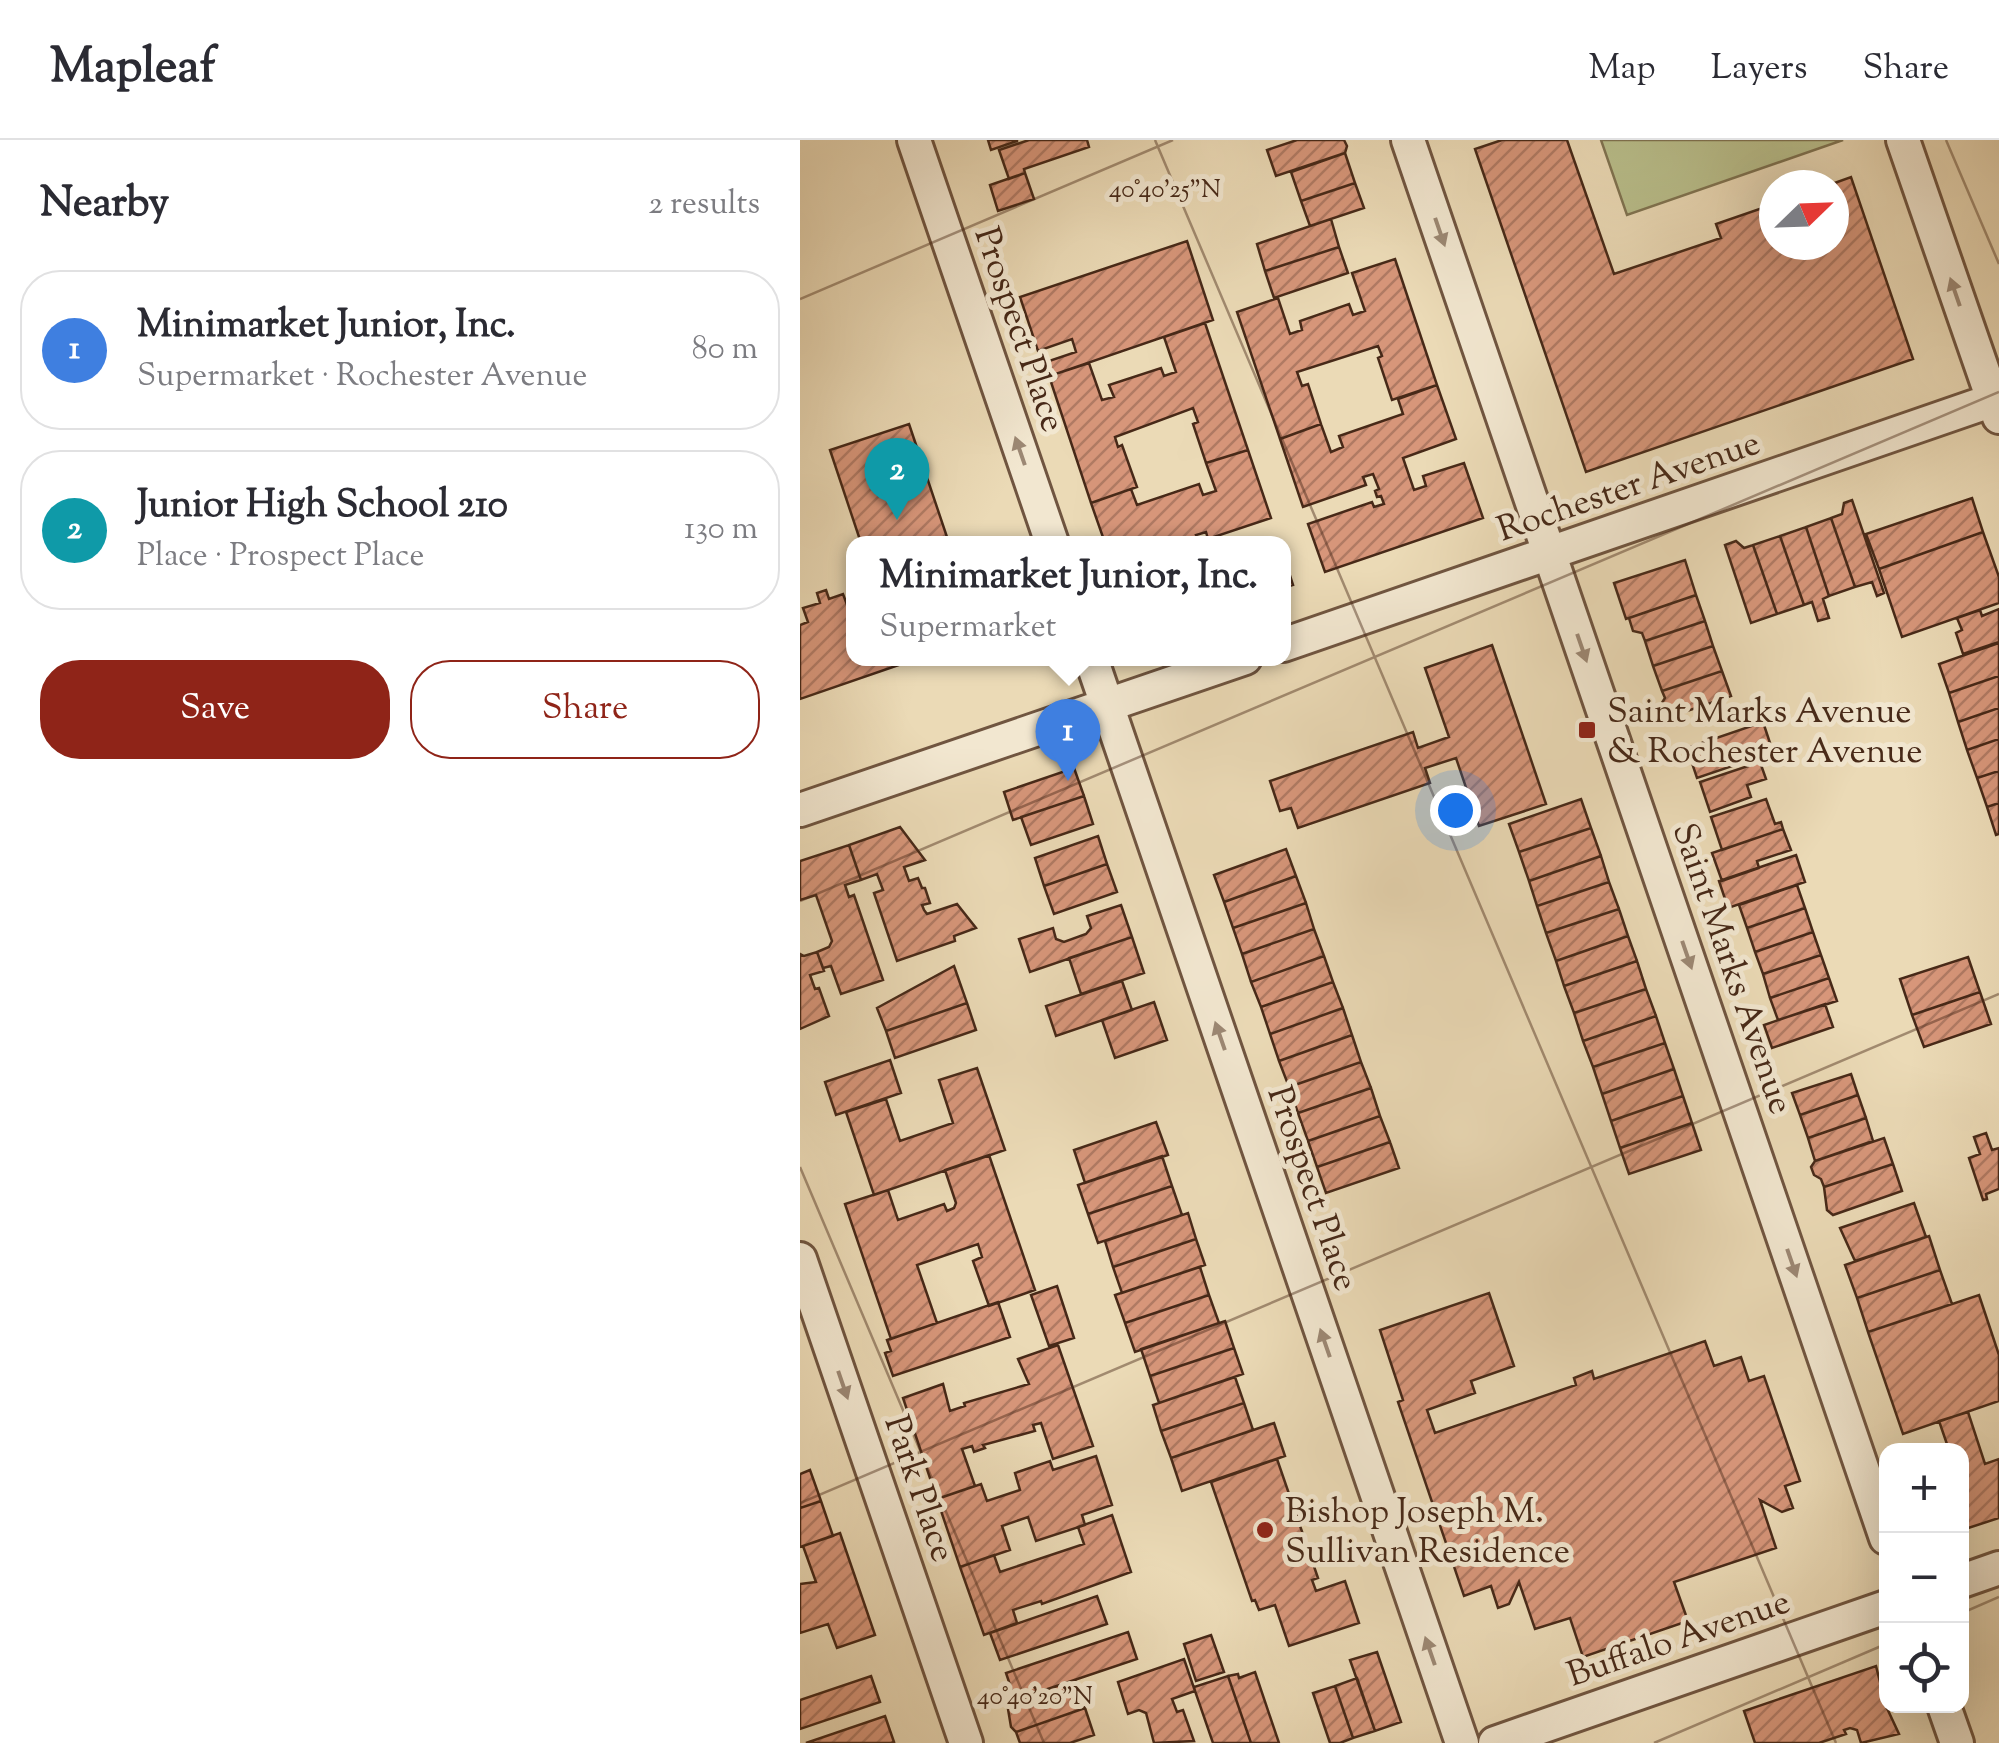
<!DOCTYPE html>
<meta charset="utf-8">
<style>
:root{--surface:#fff;--page:#f2f2f3;--text:#2b2b33;--muted:#7c7c81;--line:#e1e1e2;--accent:#8f2418}
body{margin:0;font-family:"Sorts Mill Goudy",serif;background:var(--page);color:var(--text)}
.controls{position:absolute;right:30px;bottom:30px;display:grid;overflow:hidden;border-radius:20px;box-shadow:0 10px 40px #0002}
.controls button{width:90px;height:90px;display:grid;place-items:center;padding:0;border:0;border-bottom:2px solid var(--line);background:var(--surface);color:var(--text);font:50px sans-serif}
.compass{position:absolute;left:959px;top:30px;width:90px;height:90px;border-radius:50%;background:var(--surface);box-shadow:0 10px 40px #0002;rotate:67deg}
.you{position:absolute;left:655px;top:670px;width:35px;height:35px;margin:-25px;border:8px solid #fff;border-radius:50%;background:#1a73e8;box-shadow:0 0 0 15px #1a73e833}
.badge{display:grid;place-items:center;width:65px;height:65px;border-radius:50%;background:var(--accent);color:#fff;font-size:32px;font-weight:700}
.pin{position:absolute;translate:-50% -82px;filter:drop-shadow(0 2px 5px #0008)}
.pin::after{content:'';position:absolute;top:52px;width:35px;height:30px;background:inherit;clip-path:polygon(0 0,100% 0,50% 100%)}
.popup{position:absolute;left:46px;top:396px;width:445px;height:130px;box-sizing:border-box;display:grid;place-content:center;border-radius:20px;background:var(--surface);filter:drop-shadow(0 2px 8px #0005);font-size:32px;white-space:nowrap;color:var(--muted)}
.popup b{font-size:38px;color:var(--text)}
.popup::after{content:'';position:absolute;left:50%;top:100%;margin-left:-20px;border:20px solid transparent;border-top-color:var(--surface)}
.list{margin:0;padding:0;list-style:none}
h2{display:flex;justify-content:space-between;align-items:center;height:130px;margin:0;padding:0 40px;font-size:42px}
h2 small{font-size:32px;font-weight:400;color:var(--muted)}
.list li{display:grid;grid-template-columns:65px 1fr auto;gap:30px;align-items:center;box-sizing:border-box;height:160px;margin:0 20px 20px;padding:0 20px;border:2px solid var(--line);border-radius:40px}
.list b{display:block;font-size:38px;white-space:nowrap}
.list p{margin:0;font-size:32px;white-space:nowrap;color:var(--muted)}
.list em{font-size:32px;font-style:normal;color:var(--muted)}
.actions{display:flex;gap:20px;padding:30px 40px}
.actions a{flex:1;padding:22px 0;border:2px solid var(--accent);border-radius:40px;text-align:center;font-size:35px;color:var(--accent)}
.actions .main{background:var(--accent);color:#fff}
.icon{flex:none;width:55px;height:55px;fill:none;stroke:currentColor;stroke-width:2;stroke-linecap:round;stroke-linejoin:round}
.map{position:relative;flex:none;width:1199px;height:1603px;overflow:hidden}
header{display:flex;align-items:center;gap:60px;box-sizing:border-box;height:140px;padding:0 50px;background:var(--surface);border-bottom:2px solid var(--line)}
header strong{font-size:48px}
nav{display:flex;gap:55px;margin-inline-start:auto;font-size:35px}
main{display:flex}
aside{flex:1;background:var(--surface)}
.map>svg:first-child{display:block}
.green{fill:#b9bf8c;stroke:#807452;stroke-width:2.5}
.building{fill:url(#building-hatch);stroke:#472918;stroke-width:2.5}
.lines{fill:none;stroke-linecap:round;stroke-linejoin:round}
.minor-casing{stroke:#705540;stroke-width:38}
.minor{stroke:#f2e7d0;stroke-width:32}
.oneway{fill:#9c8874}
.ticks{fill:none;stroke:#472918;stroke-width:2.5;stroke-opacity:0.45}
.poi-dot{fill:#8f2418;stroke:#f2e7d0;stroke-width:4}
.labels{text-anchor:middle;stroke-width:10;stroke-linejoin:round;paint-order:stroke}
.street-label{font-size:35px;fill:#472918;stroke:#f2e7d0}
.poi-label{font-size:35px;fill:#472918;stroke:#f2e7d0;text-anchor:start}
.ticks-label{font-size:25px;text-anchor:middle;fill:#472918;stroke:#f2e7d0;stroke-width:10;stroke-linejoin:round;paint-order:stroke}
</style>
<header>
<strong>Mapleaf</strong>
<nav><a>Map</a><a>Layers</a><a>Share</a></nav>
</header>
<main>
<aside>
<h2>Nearby<small>2 results</small></h2>
<ul class="list">
<li><span class="badge" style="background:#3f7fe0">1</span><div><b>Minimarket Junior, Inc.</b><p>Supermarket · Rochester Avenue</p></div><em>80 m</em></li>
<li><span class="badge" style="background:#0f9aa8">2</span><div><b>Junior High School 210</b><p>Place · Prospect Place</p></div><em>130 m</em></li>
</ul>
<div class="actions"><a class="main">Save</a><a>Share</a></div>
</aside>
<div class="map">
<svg width="1199" height="1603" viewBox="0 0 1199 1603">
<defs>
<pattern id="building-hatch" width="6" height="6" patternUnits="userSpaceOnUse" patternTransform="scale(2.5)"><rect width="6" height="6" fill="#d7967a"/><path d="M-1 1l2-2M0 6l6-6M5 7l2-2" fill="none" stroke="#b07a63"/></pattern>
</defs>
<rect width="100%" height="100%" fill="#ebdab6"/>
<filter id="stains"><feTurbulence type="fractalNoise" baseFrequency=".002" numOctaves="4"/><feColorMatrix values="0 0 0 0 .2 0 0 0 0 .09 0 0 0 0 .02 0 0 0 .5 -.17"/></filter>
<radialGradient id="worn" r=".72"><stop offset=".6" stop-color="#630" stop-opacity="0"/><stop offset="1" stop-color="#630" stop-opacity=".3"/></radialGradient>
<path class="green" d="M801,0H1043L827,75Z"/>
<path class="building" d="M188,0H217V1L191,10Z
M229,0H287L289,7L224,29L225,33L209,39L199,10Z
M497,0H544L547,6L545,13L476,36L467,10Z
M702,0H767L814,134L921,98L916,84L974,64V105H1034V45H1029L1051,37L1113,219L786,332L675,9Z
M545,13L555,43L501,61L491,32Z
M225,33L234,59L198,71L190,45Z
M555,43L564,68L510,86L501,61Z
M531,79L539,107L465,131L457,104Z
M387,101L413,180L247,237L243,223L276,212L272,199L238,211L220,157Z
M539,107L548,133L474,158L465,131Z
M595,119L637,245L592,260L578,218L582,216L578,206L497,232L502,246L508,244L521,284L480,299L437,172L478,158L490,194L502,190L500,181L549,164L553,175L565,171L552,133Z
M405,183L448,310L406,323L393,284L398,282L393,268L315,297L318,307L322,305L337,347L291,363L249,236L289,223L302,260L314,257L309,245L361,228L364,236L376,232L364,197Z
M637,245L656,299L603,318L614,350L626,346L623,336L664,323L683,378L525,432L508,384L572,362L574,367L584,364L581,356L577,357L575,351L579,349L573,334L563,337L566,345L503,367L480,299L521,284L531,312L543,307L539,296L603,274L598,259Z
M109,284L149,403H61L30,310Z
M448,310L471,378L408,399L406,392L396,395L399,403H364L363,399L349,403H305L291,363L331,349L337,365L399,344L403,355L416,351L406,323Z
M1172,358L1183,392L1079,429L1066,394Z
M1052,360L1084,453L1077,456L1072,442L1055,447L1031,378L1042,374L1044,363Z
M1031,378L1055,447L1029,456L1006,387Z
M1006,387L1029,456L1023,459L1029,478L1018,481L1012,462L1004,465L980,396Z
M1183,392L1199,437V463L1102,497L1079,429Z
M980,396L1004,465L977,474L953,405Z
M936,401L944,408L953,405L977,474L951,483L925,405Z
M483,414L493,445L483,448Z
M885,420L896,455L826,479L814,443Z
M26,450L29,459L43,454L49,470L53,468V518H119L0,559V485L8,482L3,468L20,463L17,453Z
M896,455L905,481L845,501L842,493L833,491L829,478Z
M1199,469V502L1163,514L1156,493L1162,490L1157,478L1180,470L1182,476Z
M905,481L913,506L853,526L845,501Z
M1199,503V536L1149,553L1139,524Z
M692,505L746,664L679,686L656,618L625,628L630,643L498,688L491,668L480,671L470,641L613,592L618,608L649,597L625,528Z
M913,506L922,531L862,551L853,526Z
M922,531L931,556L864,579L860,566L865,558L862,551Z
M1199,536V568L1158,582L1149,553Z
M1199,568V599L1167,610L1158,582Z
M963,582L971,606L939,617L941,623L897,638L887,608Z
M1199,599V631L1177,638L1167,610Z
M960,622L966,639L947,645L951,657L910,672L900,642Z
M274,628L284,656L213,680L204,652Z
M1199,631V663L1187,667L1177,638Z
M284,656L293,684L231,705L221,677Z
M781,659L791,688L719,712L709,684Z
M966,659L975,684L981,682L983,689L922,710L911,677Z
M1199,663V694L1196,695L1187,667Z
M100,687L125,720L104,727L109,741L118,738L122,748H125L130,763L122,765L124,770L127,774L157,764L176,788L154,796L155,801L97,821L74,753L83,750L77,734L61,740L49,705Z
M791,688L801,716L729,741L719,712Z
M983,689L991,710L957,721L959,728L922,741L912,713Z
M298,696L307,724L244,746L235,718Z
M49,705L61,740L45,745L49,757L54,755L83,840L41,854L31,826L23,828L17,812L29,807L32,801L16,755L0,760V721Z
M486,709L496,736L424,762L414,735Z
M996,715L1005,742L928,768L919,741Z
M801,716L809,742L737,766L729,741Z
M307,724L317,752L254,774L244,746Z
M496,736L506,763L433,788L424,762Z
M809,742L819,769L746,793L737,766Z
M997,745L1005,768L947,788L939,765Z
M506,763L514,789L442,814L433,788Z
M321,765L332,797L230,832L219,799L253,788L256,799L264,802L286,794L291,788L287,776Z
M1005,768L1013,792L955,812L947,788Z
M819,769L828,796L756,821L746,793Z
M514,789L524,816L451,842L442,814Z
M1013,792L1021,815L963,834L955,812Z
M828,796L837,821L764,846L756,821Z
M332,797L344,833L281,854L269,818Z
M17,812L24,831L10,835L15,849L19,848L29,876L0,889V814L4,816Z
M1021,815L1029,838L970,858L963,834Z
M524,816L533,842L461,867L451,842Z
M1168,817L1180,852L1112,875L1100,839Z
M837,821L846,849L774,873L764,846Z
M154,826L167,863L86,891L77,868Z
M1029,838L1037,861L978,880L970,858Z
M322,841L332,870L256,896L246,866Z
M533,842L543,868L470,894L461,867Z
M846,849L856,876L783,901L774,873Z
M1180,852L1191,884L1124,907L1112,875Z
M354,862L367,900L315,918L302,880Z
M167,863L176,890L95,918L86,891Z
M1025,864L1033,887L972,908L964,885Z
M543,868L552,895L479,921L470,894Z
M856,876L865,903L793,927L783,901Z
M552,895L561,922L489,947L479,921Z
M865,903L874,929L802,954L793,927Z
M90,920L101,953L36,975L25,942Z
M561,922L571,948L498,973L489,947Z
M177,928L205,1010L74,1055L46,972L86,959L100,1001L153,983L139,940Z
M874,929L883,956L811,981L802,954Z
M1051,934L1058,955L1000,975L992,953Z
M571,948L580,976L508,1001L498,973Z
M1058,955L1066,978L1008,998L1000,975Z
M883,956L892,983L820,1008L811,981Z
M580,976L590,1002L517,1027L508,1001Z
M1066,978L1073,1001L1015,1021L1008,998Z
M356,982L368,1015L285,1043L274,1010Z
M892,983L901,1010L829,1034L820,1008Z
M1186,993L1192,1010L1199,1008V1049L1186,1054L1187,1059L1183,1060L1169,1018L1180,1014L1174,997Z
M1084,998L1093,1024L1024,1047L1021,1039L1014,1035L1011,1027L1015,1021Z
M590,1002L599,1028L526,1053L517,1027Z
M189,1015L235,1150L189,1166L173,1121L182,1117L178,1104L117,1125L137,1183L91,1199L45,1064L88,1050L98,1080L144,1064L147,1071L154,1068L156,1063L145,1030Z
M362,1016L372,1046L288,1074L278,1045Z
M1093,1024L1102,1051L1033,1075L1027,1070L1024,1047Z
M372,1046L382,1075L298,1103L288,1074Z
M1114,1063L1126,1097L1055,1121L1040,1088Z
M388,1073L396,1099L313,1127L305,1101Z
M1129,1096L1140,1130L1057,1158L1045,1125Z
M396,1099L405,1125L322,1153L313,1127Z
M400,1127L409,1155L325,1183L315,1155Z
M1140,1130L1152,1164L1068,1192L1057,1158Z
M257,1146L274,1198L249,1206L231,1155Z
M689,1153L714,1226L671,1241L675,1253L627,1270L635,1293L776,1245L774,1238L792,1231L794,1239L905,1201L914,1226L941,1217L949,1241L964,1236L1000,1341L985,1346L993,1368L982,1372L960,1360L976,1408L874,1442L888,1481L783,1517L770,1478L735,1489L719,1442L709,1464L698,1468L691,1446L664,1456L598,1262L603,1260L580,1190Z
M409,1155L419,1183L335,1212L325,1183Z
M1179,1155L1199,1215V1261L1103,1294L1068,1192Z
M198,1162L210,1197L93,1236L85,1213L91,1211L87,1200Z
M425,1181L434,1208L350,1236L341,1209Z
M258,1205L293,1306L253,1319L241,1283L233,1285L235,1291L183,1305L185,1308L174,1312L172,1306L162,1309L175,1346L137,1359L103,1258L143,1244L150,1271L165,1266L164,1263L229,1244L218,1219Z
M434,1208L443,1234L359,1263L350,1236Z
M435,1237L444,1263L361,1291L353,1265Z
M444,1263L453,1290L371,1318L361,1291Z
M1168,1272L1185,1324L1199,1319V1378L1162,1390V1310H1149L1139,1281Z
M474,1283L485,1316L382,1351L371,1318Z
M296,1316L312,1365L282,1375L285,1385L236,1401L228,1377L202,1386L210,1410L160,1427L137,1359L181,1344L187,1361L220,1350L215,1333L250,1321L253,1330Z
M477,1319L518,1438L512,1440L516,1451L545,1441L559,1483L489,1506L475,1465L459,1470L455,1460L452,1461L411,1342Z
M10,1330L21,1361L0,1368V1334Z
M21,1361L33,1396L0,1407V1368Z
M312,1375L331,1432L242,1464L241,1461L213,1470L217,1483L184,1495L160,1427L194,1415L200,1432L284,1404L278,1387Z
M40,1393L75,1495L37,1508L28,1484L0,1493V1444L16,1442L3,1406Z
M297,1456L307,1484L200,1520L190,1493Z
M328,1492L337,1519L215,1560L206,1533Z
M411,1495L424,1532L396,1541L384,1504Z
M577,1512L601,1582L575,1591L550,1520Z
M384,1519L395,1551L372,1559L377,1572L383,1570L394,1601L354,1603L346,1573L339,1570L328,1574L318,1542Z
M1076,1526L1086,1566L1099,1594L1061,1603L1057,1590L1050,1588L1044,1590L1046,1594L1019,1603H955L944,1571Z
M455,1532L479,1603H451L428,1536L438,1534L439,1538Z
M71,1536L80,1562L0,1589V1560Z
M428,1536L451,1603H413L395,1551L394,1547Z
M557,1538L575,1591L553,1598L535,1546Z
M275,1540L285,1568L216,1592L211,1587L207,1563Z
M535,1546L553,1598L540,1603H530L513,1553Z
M285,1568L294,1595L270,1603H220L216,1592Z
M85,1576L94,1602L91,1603H6Z"/>
<g class="lines">
<g class="minor-casing">
<path id="minor" d="M114,0L252,403
M608,0L1086,1398
M1103,0L1199,277
M483,505L1199,258
M291,518L662,1603
M0,670L445,518
M0,1119L166,1603
M1162,1441L1199,1428
M1144,1566L1157,1603
M695,1603L1086,1467"/>
</g>
<use href="#minor" class="minor"/>
</g>
<defs><path id="oneway-solid" d="M-6-.8H1V-3.2L6.5 0L1 3.2V.8H-6Z" transform="scale(2.5)"/></defs>
<g class="oneway">
<use href="#oneway-solid" transform="translate(640 92) rotate(71)"/>
<use href="#oneway-solid" transform="translate(1155 152) rotate(-109)"/>
<use href="#oneway-solid" transform="translate(220 311) rotate(-109)"/>
<use href="#oneway-solid" transform="translate(782 508) rotate(71)"/>
<use href="#oneway-solid" transform="translate(887 815) rotate(71)"/>
<use href="#oneway-solid" transform="translate(420 896) rotate(-109)"/>
<use href="#oneway-solid" transform="translate(992 1123) rotate(71)"/>
<use href="#oneway-solid" transform="translate(525 1203) rotate(-109)"/>
<use href="#oneway-solid" transform="translate(43 1245) rotate(71)"/>
<use href="#oneway-solid" transform="translate(630 1511) rotate(-109)"/>
</g>
<path class="ticks" d="M355,0L1036,1603M1146,0L1199,124M0,159L373,0M0,761L1199,252M0,1027L244,1603M0,1363L1199,854M1162,1473L1199,1457M854,1603L1086,1504"/>
<g class="poi-dot">
<rect x="777" y="580" width="20" height="20" rx="5"/>
<circle cx="465" cy="1390" r="10"/>
</g>
<g class="labels">
<g class="street-label">
<text transform="translate(221 189) rotate(71)" y="12">Prospect Place</text>
<text transform="translate(828 345) rotate(-19)" y="12">Rochester Avenue</text>
<text transform="translate(934 828) rotate(71)" y="12">Saint Marks Avenue</text>
<text transform="translate(514 1048) rotate(71)" y="12">Prospect Place</text>
<text transform="translate(121 1348) rotate(71)" y="12">Park Place</text>
<text transform="translate(878 1497) rotate(-19)" y="12">Buffalo Avenue</text>
</g>
<g class="poi-label">
<text x="807" y="582">Saint Marks Avenue<tspan x="807" dy="40">&amp; Rochester Avenue</tspan></text>
<text x="485" y="1382">Bishop Joseph M.<tspan x="485" dy="40">Sullivan Residence</tspan></text>
</g>
</g>
<g class="ticks-label">
<text x="365" y="57">40°40'25"N</text>
<text x="235" y="1564">40°40'20"N</text>
</g>
<rect width="100%" height="100%" filter="url(#stains)"/>
<rect width="100%" height="100%" fill="url(#worn)"/>
</svg>
<div class="controls">
<button>+</button>
<button>−</button>
<button><svg class="icon" aria-label="locate" viewBox="0 0 24 24"><circle cx="12" cy="12" r="6"/><path d="M12 2v4M12 18v4M2 12h4M18 12h4"/></svg></button>
</div>
<svg class="compass" viewBox="-18 -18 36 36"><path d="M0-13l5 13h-10z" fill="#e53935"/><path d="M0 13l5-13h-10z" fill="#7c7c81"/></svg>
<div class="you"></div>
<div class="pin badge" style="left:268px;top:641px;background:#3f7fe0">1</div>
<div class="popup"><b>Minimarket Junior, Inc.</b>Supermarket</div>
<div class="pin badge" style="left:97px;top:380px;background:#0f9aa8">2</div>
</div>
</main>
